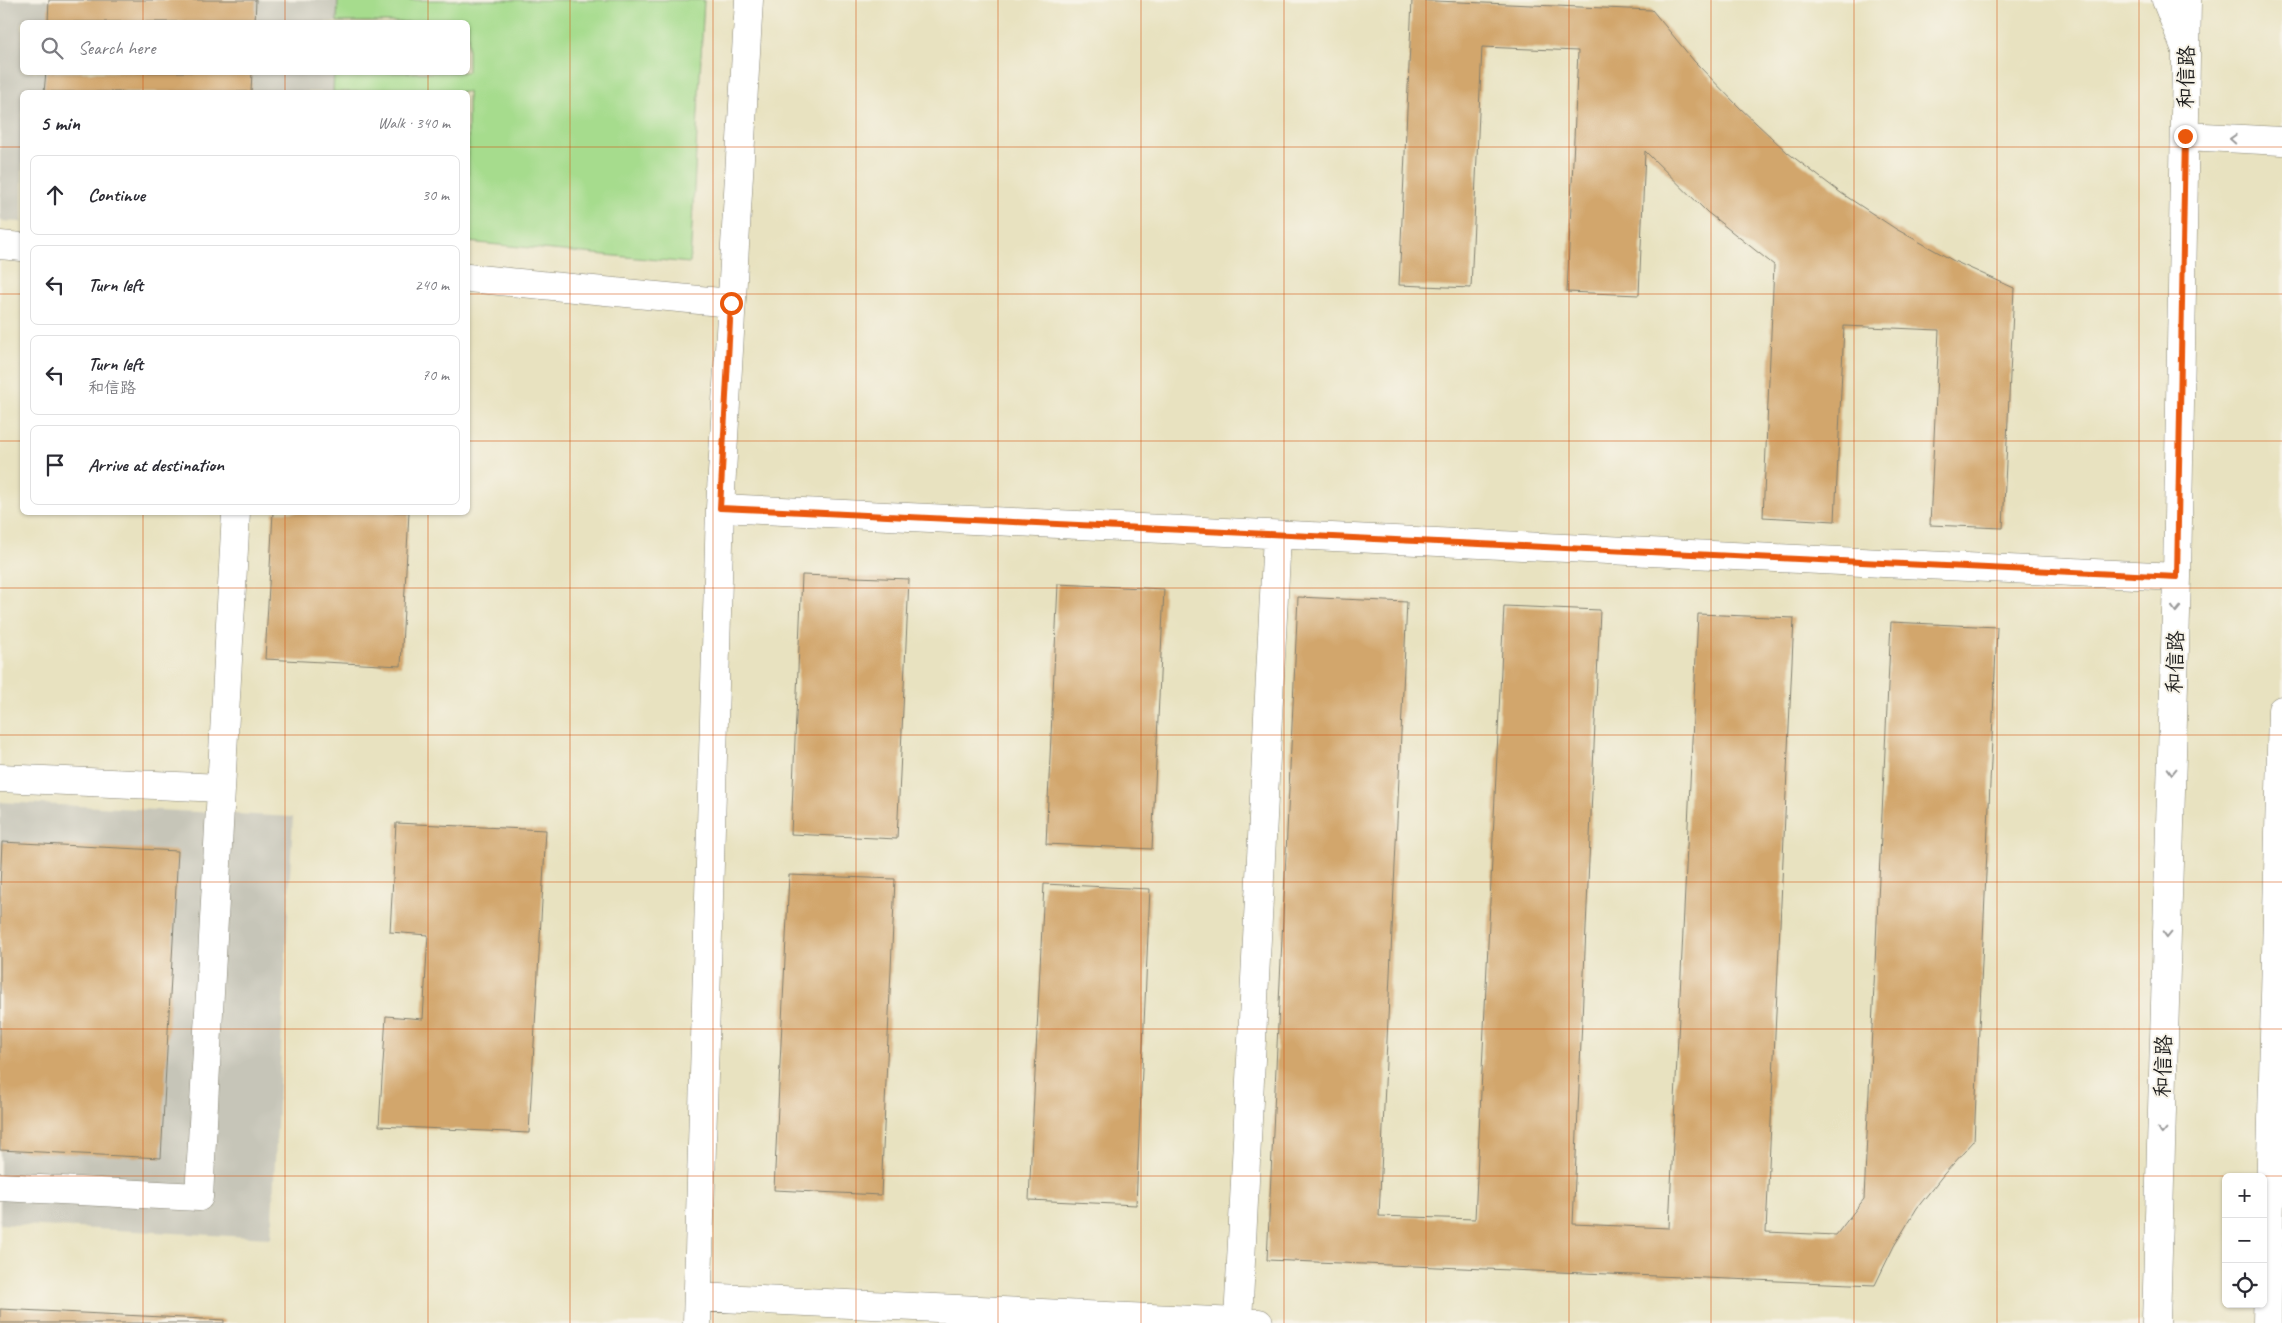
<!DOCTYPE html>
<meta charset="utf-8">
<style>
:root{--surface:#fff;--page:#f2f2f3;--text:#2b2b33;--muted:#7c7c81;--line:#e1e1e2}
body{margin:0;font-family:Caveat,"LXGW WenKai TC",sans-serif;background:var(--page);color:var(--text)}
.controls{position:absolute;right:15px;bottom:15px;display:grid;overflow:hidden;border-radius:8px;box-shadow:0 1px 4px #0004}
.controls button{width:45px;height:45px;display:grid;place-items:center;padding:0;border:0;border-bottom:1px solid var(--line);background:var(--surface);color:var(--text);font:25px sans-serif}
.stop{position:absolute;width:15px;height:15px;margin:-11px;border:4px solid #ea580c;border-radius:50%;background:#fff}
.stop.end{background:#ea580c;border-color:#fff;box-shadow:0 1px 5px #0008}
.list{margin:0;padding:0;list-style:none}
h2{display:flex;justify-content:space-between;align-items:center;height:65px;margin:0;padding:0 20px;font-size:21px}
h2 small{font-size:16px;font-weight:400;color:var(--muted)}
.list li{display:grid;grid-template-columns:32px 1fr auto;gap:15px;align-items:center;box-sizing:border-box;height:80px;margin:0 10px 10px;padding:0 10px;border:1px solid var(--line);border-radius:8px}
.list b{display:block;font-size:19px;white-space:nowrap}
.list p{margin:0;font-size:16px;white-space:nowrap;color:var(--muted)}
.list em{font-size:16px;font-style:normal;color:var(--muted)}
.icon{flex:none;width:28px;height:28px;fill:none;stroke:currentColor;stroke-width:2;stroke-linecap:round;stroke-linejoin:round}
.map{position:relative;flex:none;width:2282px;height:1323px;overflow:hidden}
.search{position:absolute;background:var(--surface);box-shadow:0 1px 4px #0004;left:20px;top:20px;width:450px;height:55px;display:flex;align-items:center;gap:12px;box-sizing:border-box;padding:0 18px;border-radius:8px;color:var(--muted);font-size:19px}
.panel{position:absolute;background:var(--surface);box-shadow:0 1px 4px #0004;left:20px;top:90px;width:450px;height:425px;border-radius:8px}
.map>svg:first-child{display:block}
.industrial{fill:#c6c5b8}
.green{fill:#a6dc8d;stroke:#617c54}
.building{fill:#d2a66c}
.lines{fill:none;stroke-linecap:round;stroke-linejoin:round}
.minor-casing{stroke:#827f6e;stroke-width:29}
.major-casing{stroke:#827f6e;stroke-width:29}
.minor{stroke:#fff;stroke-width:28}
.major{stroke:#fff;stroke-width:28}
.oneway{stroke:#999}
.route{stroke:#ea580c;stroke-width:6}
.grid{fill:none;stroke:#d4530e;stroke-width:1;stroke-opacity:0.55}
.labels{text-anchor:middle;stroke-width:4;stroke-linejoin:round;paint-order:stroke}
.street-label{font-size:21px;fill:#1c1c1c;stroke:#f7f3e8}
</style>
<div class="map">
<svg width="2282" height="1323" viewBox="0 0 2282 1323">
<rect width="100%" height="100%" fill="#f7f3e8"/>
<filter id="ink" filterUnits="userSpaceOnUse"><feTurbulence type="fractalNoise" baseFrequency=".02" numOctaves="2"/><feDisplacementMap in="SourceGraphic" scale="10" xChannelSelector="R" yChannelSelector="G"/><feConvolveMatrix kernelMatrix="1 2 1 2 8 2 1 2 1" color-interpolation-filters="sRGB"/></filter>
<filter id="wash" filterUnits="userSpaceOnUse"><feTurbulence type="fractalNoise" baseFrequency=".0096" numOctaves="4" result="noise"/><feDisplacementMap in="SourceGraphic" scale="20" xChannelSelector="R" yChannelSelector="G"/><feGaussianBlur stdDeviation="1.12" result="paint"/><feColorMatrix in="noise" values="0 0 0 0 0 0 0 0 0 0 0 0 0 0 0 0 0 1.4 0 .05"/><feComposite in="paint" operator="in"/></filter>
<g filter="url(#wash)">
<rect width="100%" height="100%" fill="#e8e2c0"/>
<path class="industrial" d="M0,0H338L337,22H22V72L334,73L333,92H22V222L0,221Z
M0,802L293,817L271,1238L0,1224Z"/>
<path class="green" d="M338,0H704L690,263L468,242V92H333L334,73L468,72V22H337Z"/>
<g id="blocks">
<path class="building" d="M49,0H256L255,22H48Z
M1412,0L1652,10L1694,61L1740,108L1788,153L1841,193L1896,229L1954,261L2014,288L2003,528L1930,525L1939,330L1844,326L1835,521L1763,517L1774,265L1707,212L1645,151L1639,295L1567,292L1578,51L1482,47L1471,288L1399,285Z
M46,72H252L251,92H44Z
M273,512H409L401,666L265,659Z
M802,575L909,579L897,839L791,834Z
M1058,584L1164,589L1152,849L1046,844Z
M1298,597L1407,602L1379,1216L1475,1219L1504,606L1600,610L1573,1224L1669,1228L1698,614L1794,618L1766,1232L1836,1235L1864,1199L1891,622L1997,627L1974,1141L1944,1174L1917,1208L1894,1246L1875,1285L1267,1260Z
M396,823L546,830L529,1133L379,1126L386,1016L423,1019L428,935L390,932Z
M2,842L178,851L161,1158L0,1150V887Z
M789,875L895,879L881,1195L774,1190Z
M1044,884L1150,889L1136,1205L1029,1200Z
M0,1309L224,1320V1323H0Z"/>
</g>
</g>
<g filter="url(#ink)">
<use href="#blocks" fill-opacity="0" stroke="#827f6e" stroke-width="1"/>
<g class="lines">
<g class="minor-casing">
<path id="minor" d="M2185,136L2282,141
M0,245L22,247
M468,278L731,303
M720,508L2177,577
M0,778L221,788
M0,1187L199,1197L236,512
M698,1297L1259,1323
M1238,1322L1277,535
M697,1323L720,508L749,0
M2156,1323L2177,577L2187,0
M2267,1323L2282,710"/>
</g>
<g class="major-casing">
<path id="major" d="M2166,0L2186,50"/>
</g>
<use href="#minor" class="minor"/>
<use href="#major" class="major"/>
</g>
<defs><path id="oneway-chevron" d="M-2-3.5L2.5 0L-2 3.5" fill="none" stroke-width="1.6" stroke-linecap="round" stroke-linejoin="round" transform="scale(1.25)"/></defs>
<g class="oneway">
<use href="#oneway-chevron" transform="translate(2233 139) rotate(-177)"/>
<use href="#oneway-chevron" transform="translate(2176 609) rotate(92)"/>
<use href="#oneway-chevron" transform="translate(2172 771) rotate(92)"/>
<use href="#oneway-chevron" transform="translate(2167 934) rotate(92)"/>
<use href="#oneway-chevron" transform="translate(2162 1131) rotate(92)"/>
</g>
</g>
<g class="lines" filter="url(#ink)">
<path class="route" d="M731,303L720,508L2177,577L2185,136"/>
</g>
<path class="grid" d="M143,0V22M285,0V22M428,0V22M570,0V1323M713,0V1323M856,0V1323M998,0V1323M1141,0V1323M1284,0V1323M1426,0V1323M1569,0V1323M1711,0V1323M1854,0V1323M1997,0V1323M2139,0V1323M143,72V92M285,72V92M428,72V92M0,147H22M468,147H2282M0,294H22M468,294H2282M0,441H22M468,441H2282M143,512V1323M285,512V1323M428,512V1323M0,588H2282M0,735H2282M0,882H2282M0,1029H2282M0,1176H2282"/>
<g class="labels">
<g class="street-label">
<text transform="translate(2186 77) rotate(-89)" y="7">和信路</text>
<text transform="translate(2175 662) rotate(-88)" y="7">和信路</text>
<text transform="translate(2163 1066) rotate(-88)" y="7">和信路</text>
</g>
</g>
</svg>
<div class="controls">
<button>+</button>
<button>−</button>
<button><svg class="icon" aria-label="locate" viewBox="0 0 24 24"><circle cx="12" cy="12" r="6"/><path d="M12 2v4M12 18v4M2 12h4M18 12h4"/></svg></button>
</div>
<div class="stop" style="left:731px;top:303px"></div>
<div class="stop end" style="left:2185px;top:136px"></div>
<div class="search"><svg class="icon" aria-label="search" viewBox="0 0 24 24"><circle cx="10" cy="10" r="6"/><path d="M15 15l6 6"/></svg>Search here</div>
<section class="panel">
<h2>5 min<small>Walk · 340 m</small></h2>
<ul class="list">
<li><svg class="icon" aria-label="ahead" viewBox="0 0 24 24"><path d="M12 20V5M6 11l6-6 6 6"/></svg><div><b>Continue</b></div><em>30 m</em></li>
<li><svg class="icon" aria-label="left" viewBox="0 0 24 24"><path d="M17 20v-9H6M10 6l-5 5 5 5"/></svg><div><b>Turn left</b></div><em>240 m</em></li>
<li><svg class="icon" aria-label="left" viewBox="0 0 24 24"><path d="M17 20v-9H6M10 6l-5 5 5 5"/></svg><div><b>Turn left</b><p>和信路</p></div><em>70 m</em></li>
<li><svg class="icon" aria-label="arrive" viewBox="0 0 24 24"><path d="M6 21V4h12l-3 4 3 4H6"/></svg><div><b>Arrive at destination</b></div></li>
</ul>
</section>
</div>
